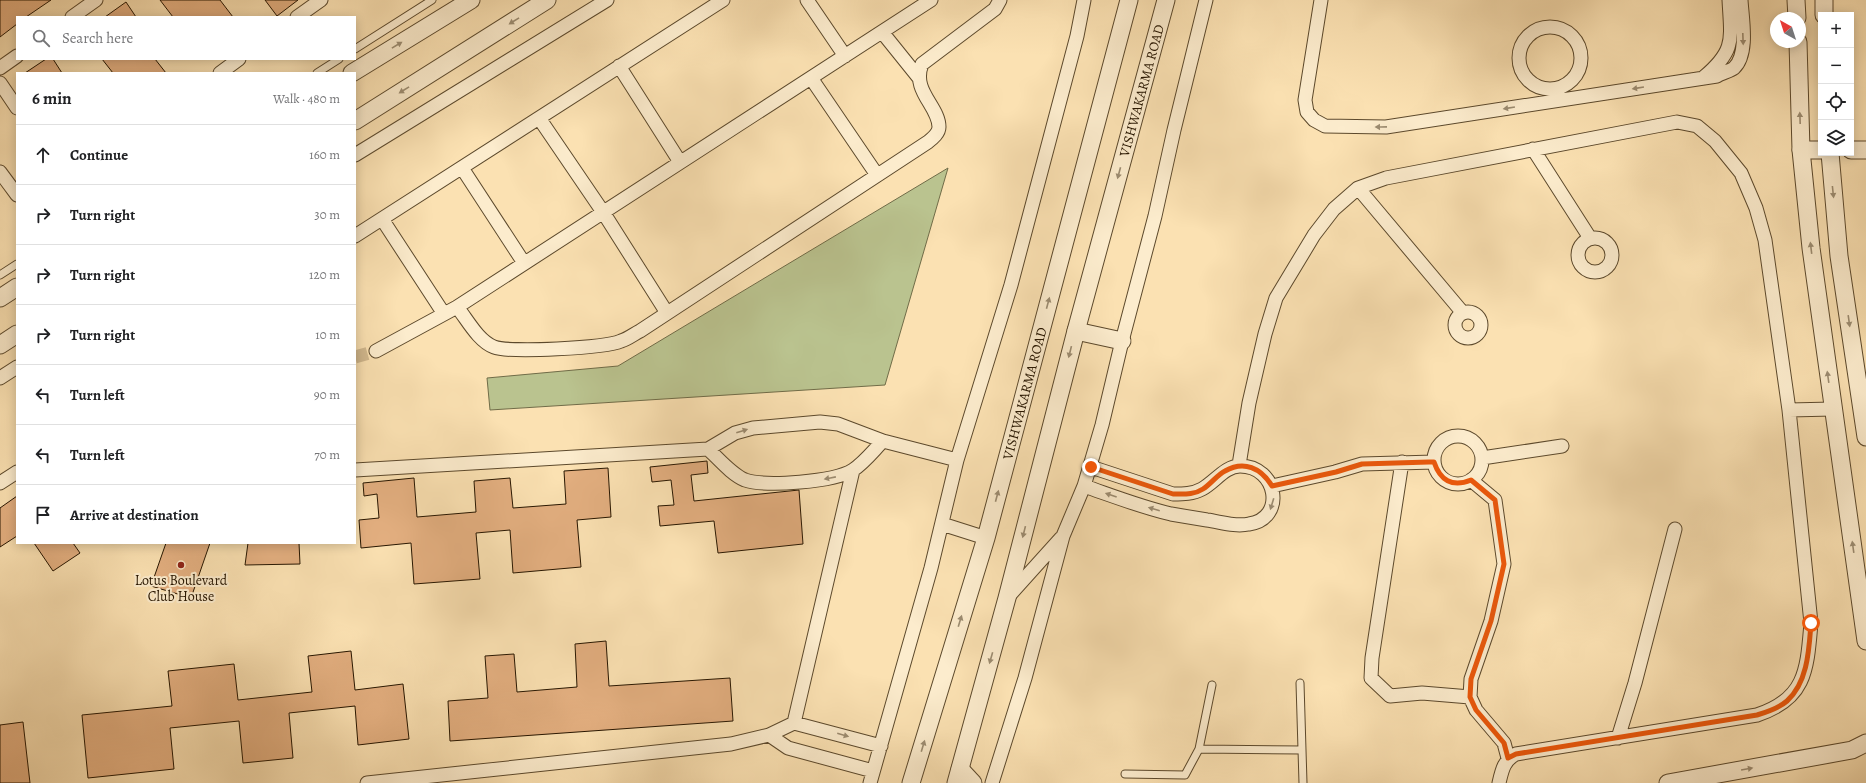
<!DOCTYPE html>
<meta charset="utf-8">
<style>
:root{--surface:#fff;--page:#f2f2f2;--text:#202124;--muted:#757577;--line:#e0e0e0}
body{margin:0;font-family:Alegreya,serif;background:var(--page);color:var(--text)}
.controls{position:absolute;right:12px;top:12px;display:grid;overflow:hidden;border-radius:0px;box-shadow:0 2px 10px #0003}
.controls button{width:36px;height:36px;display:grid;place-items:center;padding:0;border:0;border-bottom:1px solid var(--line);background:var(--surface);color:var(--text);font:20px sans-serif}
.compass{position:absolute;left:1770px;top:12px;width:36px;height:36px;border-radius:50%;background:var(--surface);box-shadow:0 2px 10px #0003;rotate:321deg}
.stop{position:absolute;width:12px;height:12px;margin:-9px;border:3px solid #ea580c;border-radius:50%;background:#fff}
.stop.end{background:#ea580c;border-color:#fff;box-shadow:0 1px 4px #0008}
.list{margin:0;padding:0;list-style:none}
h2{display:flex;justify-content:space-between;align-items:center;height:52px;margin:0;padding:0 16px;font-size:17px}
h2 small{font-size:13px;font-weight:400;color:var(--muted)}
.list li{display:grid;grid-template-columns:26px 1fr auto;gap:12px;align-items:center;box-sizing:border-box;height:60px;padding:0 16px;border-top:1px solid var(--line)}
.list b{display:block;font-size:15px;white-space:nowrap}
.list em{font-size:13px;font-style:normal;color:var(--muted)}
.icon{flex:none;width:22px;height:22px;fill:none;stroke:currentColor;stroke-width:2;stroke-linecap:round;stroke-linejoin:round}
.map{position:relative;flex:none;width:1866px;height:783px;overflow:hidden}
.search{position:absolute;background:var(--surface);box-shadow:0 2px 10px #0003;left:16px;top:16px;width:340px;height:44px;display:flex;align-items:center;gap:10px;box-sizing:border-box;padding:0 14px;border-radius:0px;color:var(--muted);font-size:15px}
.panel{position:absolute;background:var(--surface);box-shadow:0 2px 10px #0003;left:16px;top:72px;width:340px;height:472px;border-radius:0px}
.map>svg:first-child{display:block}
.green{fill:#bac38f;stroke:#706c48}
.building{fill:#e3af80;stroke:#271600}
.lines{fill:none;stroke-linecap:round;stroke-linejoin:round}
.minor-tunnel{stroke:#d1b88e;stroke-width:13;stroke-dasharray:13 6;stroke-linecap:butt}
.service-casing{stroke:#5c492c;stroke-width:9}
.minor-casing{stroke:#5c492c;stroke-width:15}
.tertiary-casing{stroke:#5c492c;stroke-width:19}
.service{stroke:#fceccd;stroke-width:7}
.minor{stroke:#fceccd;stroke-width:13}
.tertiary{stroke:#fceccd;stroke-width:17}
.oneway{fill:#9c8c71}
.route{stroke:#ea580c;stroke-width:5}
.poi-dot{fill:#8f2418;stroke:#fceccd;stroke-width:1.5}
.labels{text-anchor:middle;stroke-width:4;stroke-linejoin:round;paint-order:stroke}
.street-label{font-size:14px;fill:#271600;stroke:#fceccd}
.poi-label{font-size:14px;fill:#271600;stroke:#fceccd}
</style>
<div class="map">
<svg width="1866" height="783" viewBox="0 0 1866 783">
<rect width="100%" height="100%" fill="#fbe1b2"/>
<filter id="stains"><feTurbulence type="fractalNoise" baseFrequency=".005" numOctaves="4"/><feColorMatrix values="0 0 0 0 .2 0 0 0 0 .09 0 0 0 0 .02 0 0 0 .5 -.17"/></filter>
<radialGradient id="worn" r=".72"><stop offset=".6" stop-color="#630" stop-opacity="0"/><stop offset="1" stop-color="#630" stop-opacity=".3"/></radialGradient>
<path class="green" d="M948,168L885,385L490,410L487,378L618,366Z"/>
<path class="building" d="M0,0H51L26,17H17V24L0,37Z
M160,0H220L233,17H173Z
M265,0H298L277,16Z
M126,2L136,17H105Z
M46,59H53L62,73H25Z
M102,59H155L166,73H113Z
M707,461L708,473L691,475L694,501L799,490L803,544L718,553L714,521L660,526L658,506L674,505L671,480L652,482L650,467Z
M608,468L611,517L577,520L581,567L513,573L510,530L476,533L480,579L414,584L411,543L361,548L359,520L379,518L377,494L364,496L363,483L414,478L417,517L476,512L474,481L510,478L513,508L566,504L564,471Z
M17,496V536L0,547V508Z
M34,543H73L80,553L53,571Z
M166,543H210L191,598L151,586Z
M248,543H299L300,564L245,565Z
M606,641L609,686L730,678L733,721L450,741L448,701L488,698L485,656L514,654L517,692L577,687L575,644Z
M351,651L355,690L403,684L409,739L358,745L355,706L289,713L293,758L243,763L239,721L170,728L174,769L88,778L82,715L172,706L168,671L234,664L238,700L312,692L308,656Z
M23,722L30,783H0V725Z"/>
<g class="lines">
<path class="minor-tunnel" d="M355,357L376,351"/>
<g class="service-casing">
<path id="service" d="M355,49L432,0
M317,73L339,59
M0,275L17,264
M1300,683L1303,783
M1199,749L1212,685
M1125,774L1185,775L1199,749L1302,750"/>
</g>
<g class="minor-casing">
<path id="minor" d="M807,0L845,56
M1321,0L1305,100L1307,112L1314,120L1325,126L1386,127L1717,76C1722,73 1730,71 1734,68C1749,54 1742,18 1741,0
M72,17L96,0
M297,17L321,0
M1519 58a31 31 0 1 1 62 0a31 31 0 1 1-62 0Z
M882,32L919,78
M619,66L680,162
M0,68L17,56
M220,73L239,59
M1704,77C1736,50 1731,39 1729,0
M811,78L877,175
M0,83L17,108
M539,118L603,212L667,313
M1533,149L1590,238
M355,155L607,0
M462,168L524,263
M0,172L17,195
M1358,188L1463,313
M382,219L444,314
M355,236L723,0
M1578 255a17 17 0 1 1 34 0a17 17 0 1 1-34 0Z
M457,307C467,319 478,341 494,347C509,353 605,348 621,341C628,339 634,334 640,331L928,142C933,138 939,133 939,127C939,106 911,91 922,64L995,9L1000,0
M1455 325a13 13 0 1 1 26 0a13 13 0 1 1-26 0Z
M376,351L457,307L931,0
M0,378L17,367
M1789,410L1833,409
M1434 460a24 24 0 1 1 48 0a24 24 0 1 1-48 0Z
M708,449C719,459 731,474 745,480C766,487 834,482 853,470C864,463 874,450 883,441
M1482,458L1562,446
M957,460L1011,285L1077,36L1084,0
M1402,462L1372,658L1371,678L1390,696L1422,693L1470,697
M1239,465L1249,403L1265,334L1276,298L1314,235L1334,209L1358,188L1386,178L1677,122L1697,126L1715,141L1741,173L1756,208L1765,240L1789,410L1811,623C1807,670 1806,699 1757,715L1516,754C1504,760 1502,770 1499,783
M355,470L708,449L735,433L753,428L820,422L838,424L883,441L957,460L931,568L870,783
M1471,480L1495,500L1504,564L1491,621L1471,679L1470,697L1476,710L1504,743L1508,758
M0,483L17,472
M1084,486C1113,496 1141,507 1171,514C1183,516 1195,518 1207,520C1221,522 1235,527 1249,524C1286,519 1278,466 1240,466C1225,466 1215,482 1202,489C1193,494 1183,494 1173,494L1091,467
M1272,486L1335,472L1362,464L1434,462
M942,524L986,538
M1008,597L1061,538
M794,723L853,470
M769,735L788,748L873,771
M1618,738L1635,683L1675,529
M367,783L731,744L769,735L794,723L881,746
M992,783L1025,678L1063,536L1084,486L1102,425L1122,341L1155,216L1174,130L1206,0"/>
</g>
<g class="tertiary-casing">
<g id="tertiary">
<path d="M1796,0L1797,18"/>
<path d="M1824,0V15"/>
<path d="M1798,42L1801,150L1811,248L1866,641"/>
<path d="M352,73L471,0"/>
<path d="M355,121L547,0"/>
<path d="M1801,150H1821"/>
<path d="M1851,150H1866"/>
<path d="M1830,153L1839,256L1866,437"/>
<path d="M0,298L17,287"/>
<path d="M1076,331L1122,341"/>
<path d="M0,345L17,334"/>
<path d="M960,769L973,783"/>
<path id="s1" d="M911,783L986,538L1129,0"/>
<path id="s2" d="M956,783L1007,598L1076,331L1166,0"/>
<path d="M1668,783L1852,750L1866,743"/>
</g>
</g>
<use href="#service" class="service"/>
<use href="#minor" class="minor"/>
<use href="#tertiary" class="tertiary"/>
</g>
<defs><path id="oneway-solid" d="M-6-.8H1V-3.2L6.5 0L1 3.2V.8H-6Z"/></defs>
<g class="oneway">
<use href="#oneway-solid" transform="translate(514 21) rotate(148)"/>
<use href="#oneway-solid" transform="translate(1743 39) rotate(88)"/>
<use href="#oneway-solid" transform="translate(397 45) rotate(-31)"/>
<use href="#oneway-solid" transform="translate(1638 88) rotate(171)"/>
<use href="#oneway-solid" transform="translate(404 90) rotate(148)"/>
<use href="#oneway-solid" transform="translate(1509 108) rotate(171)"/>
<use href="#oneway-solid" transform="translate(1800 118) rotate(-92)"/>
<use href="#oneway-solid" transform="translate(1381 127) rotate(179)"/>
<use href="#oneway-solid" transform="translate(1119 173) rotate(105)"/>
<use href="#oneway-solid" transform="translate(1833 192) rotate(84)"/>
<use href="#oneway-solid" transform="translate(1811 248) rotate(-97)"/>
<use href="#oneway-solid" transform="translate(1048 303) rotate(-75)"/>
<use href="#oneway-solid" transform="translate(1849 321) rotate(82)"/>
<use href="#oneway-solid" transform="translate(1070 352) rotate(104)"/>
<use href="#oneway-solid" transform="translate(1828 377) rotate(-98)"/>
<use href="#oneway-solid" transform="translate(742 431) rotate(-18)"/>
<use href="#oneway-solid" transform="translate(830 478) rotate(169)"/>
<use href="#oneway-solid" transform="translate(1111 495) rotate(-161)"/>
<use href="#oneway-solid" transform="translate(997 496) rotate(-75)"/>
<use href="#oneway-solid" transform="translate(1272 504) rotate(107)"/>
<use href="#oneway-solid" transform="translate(1154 509) rotate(-164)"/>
<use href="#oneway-solid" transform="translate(1024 532) rotate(104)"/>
<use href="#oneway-solid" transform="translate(1853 547) rotate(-98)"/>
<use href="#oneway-solid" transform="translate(960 621) rotate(-73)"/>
<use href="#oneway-solid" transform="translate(991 658) rotate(106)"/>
<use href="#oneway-solid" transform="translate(843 735) rotate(16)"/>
<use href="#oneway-solid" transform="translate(923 746) rotate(-73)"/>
<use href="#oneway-solid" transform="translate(1747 769) rotate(-10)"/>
</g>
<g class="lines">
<path class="route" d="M1091,467L1173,494C1184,494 1194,495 1203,489C1211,484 1217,475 1225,471C1244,460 1261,468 1272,486L1336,472L1362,464L1429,462H1434C1440,480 1452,488 1471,480L1495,500L1504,564L1491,621L1471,679L1470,697L1476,710L1504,743L1508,758L1516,754L1757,715C1767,712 1779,708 1787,701C1808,682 1809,649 1811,623"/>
</g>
<circle class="poi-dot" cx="181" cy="565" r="4"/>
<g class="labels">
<g class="street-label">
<text dy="5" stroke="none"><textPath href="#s2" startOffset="717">VISHWAKARMA ROAD</textPath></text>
<text dy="5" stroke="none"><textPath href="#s1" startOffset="406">VISHWAKARMA ROAD</textPath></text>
</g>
<g class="poi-label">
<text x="181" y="585">Lotus Boulevard<tspan x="181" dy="16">Club House</tspan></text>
</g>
</g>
<rect width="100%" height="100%" filter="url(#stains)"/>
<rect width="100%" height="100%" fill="url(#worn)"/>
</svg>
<div class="controls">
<button>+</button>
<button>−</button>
<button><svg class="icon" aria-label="locate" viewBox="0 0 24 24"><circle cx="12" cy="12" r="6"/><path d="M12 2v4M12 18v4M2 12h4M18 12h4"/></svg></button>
<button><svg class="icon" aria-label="layers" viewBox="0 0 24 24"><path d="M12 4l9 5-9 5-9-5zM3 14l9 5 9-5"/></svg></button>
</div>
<svg class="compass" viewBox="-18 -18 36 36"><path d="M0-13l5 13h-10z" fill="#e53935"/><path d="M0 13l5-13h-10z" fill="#757577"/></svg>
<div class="stop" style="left:1811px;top:623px"></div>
<div class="stop end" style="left:1091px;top:467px"></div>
<div class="search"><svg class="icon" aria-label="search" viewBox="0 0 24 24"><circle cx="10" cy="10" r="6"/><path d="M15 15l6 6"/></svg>Search here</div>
<section class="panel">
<h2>6 min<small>Walk · 480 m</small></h2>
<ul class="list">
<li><svg class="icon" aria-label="ahead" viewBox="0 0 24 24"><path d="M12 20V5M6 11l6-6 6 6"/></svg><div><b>Continue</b></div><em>160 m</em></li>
<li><svg class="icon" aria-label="right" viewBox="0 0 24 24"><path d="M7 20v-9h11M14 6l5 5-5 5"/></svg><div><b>Turn right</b></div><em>30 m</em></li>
<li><svg class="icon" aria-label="right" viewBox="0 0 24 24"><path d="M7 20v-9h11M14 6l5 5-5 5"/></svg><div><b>Turn right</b></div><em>120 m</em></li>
<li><svg class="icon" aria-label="right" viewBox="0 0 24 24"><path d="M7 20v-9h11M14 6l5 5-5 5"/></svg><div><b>Turn right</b></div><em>10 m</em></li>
<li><svg class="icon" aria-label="left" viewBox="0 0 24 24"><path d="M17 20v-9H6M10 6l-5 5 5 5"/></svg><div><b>Turn left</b></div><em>90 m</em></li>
<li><svg class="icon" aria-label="left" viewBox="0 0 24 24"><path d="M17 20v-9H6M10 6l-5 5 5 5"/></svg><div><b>Turn left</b></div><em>70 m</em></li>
<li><svg class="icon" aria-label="arrive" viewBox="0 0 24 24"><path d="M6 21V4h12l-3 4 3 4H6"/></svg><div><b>Arrive at destination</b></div></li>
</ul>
</section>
</div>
